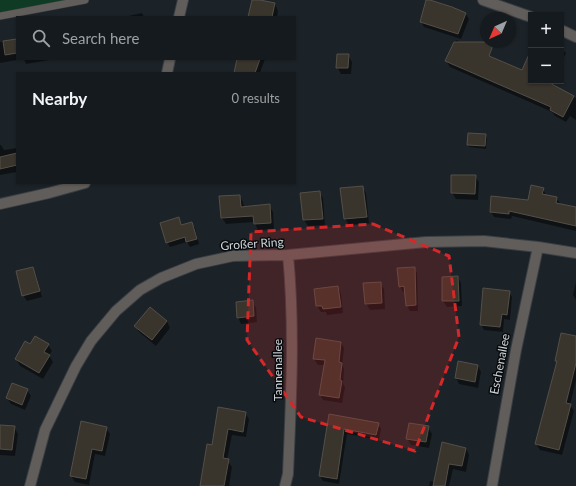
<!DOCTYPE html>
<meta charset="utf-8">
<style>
:root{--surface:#151a1e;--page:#22272b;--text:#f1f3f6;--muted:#9da1a4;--line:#34383c}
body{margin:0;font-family:Lato,sans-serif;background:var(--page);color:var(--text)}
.controls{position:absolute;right:12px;top:12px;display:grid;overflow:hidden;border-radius:0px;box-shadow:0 1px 3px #0004}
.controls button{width:36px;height:36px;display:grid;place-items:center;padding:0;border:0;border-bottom:1px solid var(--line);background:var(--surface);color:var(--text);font:20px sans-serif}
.compass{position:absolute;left:480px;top:12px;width:36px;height:36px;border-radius:50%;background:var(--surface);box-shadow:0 1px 3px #0004;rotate:224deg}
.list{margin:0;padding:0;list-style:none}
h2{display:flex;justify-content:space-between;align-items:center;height:52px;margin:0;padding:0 16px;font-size:17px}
h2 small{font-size:13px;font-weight:400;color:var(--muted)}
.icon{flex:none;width:22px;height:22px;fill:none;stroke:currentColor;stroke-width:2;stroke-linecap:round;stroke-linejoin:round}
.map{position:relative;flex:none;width:576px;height:486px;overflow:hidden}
.search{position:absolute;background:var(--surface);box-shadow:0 1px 3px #0004;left:16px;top:16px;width:280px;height:44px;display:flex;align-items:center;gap:10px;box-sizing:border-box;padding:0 14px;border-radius:0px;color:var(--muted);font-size:15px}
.panel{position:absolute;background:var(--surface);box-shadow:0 1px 3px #0004;left:16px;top:72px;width:280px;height:112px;border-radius:0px}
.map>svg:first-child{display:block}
.green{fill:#0f3b24}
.shadow{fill:#0007}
.building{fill:#39342c;stroke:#544f47}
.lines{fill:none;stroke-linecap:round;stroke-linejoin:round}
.lane-casing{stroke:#393f44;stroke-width:8}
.street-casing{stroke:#393f44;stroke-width:12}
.lane{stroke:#615d5a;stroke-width:7}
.street{stroke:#615d5a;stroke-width:10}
.marked{fill:#d62828;fill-opacity:0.2;stroke:#d62828;stroke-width:3;stroke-dasharray:8 5;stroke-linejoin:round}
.labels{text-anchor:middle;stroke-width:3;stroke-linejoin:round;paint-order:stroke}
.street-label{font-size:12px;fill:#cfd4d8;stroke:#090c0e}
</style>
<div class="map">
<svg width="576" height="486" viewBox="0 0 576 486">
<rect width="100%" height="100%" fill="#1c2328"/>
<path class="green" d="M0,0H68L0,12Z"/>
<path class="shadow" d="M253,0L275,4L278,11L277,17H249Z
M142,13L144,17H124Z
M466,14L469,19L461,39L424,27L421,22Z
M17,40V59H23L0,63V42Z
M456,40L489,55L490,57L523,71L531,69V81L549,82L544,93L565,92L576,98V120L570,116L566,122L555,116L552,112L450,67L446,61Z
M561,49L566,53L561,63Z
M348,55L352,62L351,74H341L337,67Z
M24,59H55L26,64Z
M239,59H265L260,73H235Z
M485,135L487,138L486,149L469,147L468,145Z
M0,145H1L4,150L17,148V172L0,175Z
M452,176H475L479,182L478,200L456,199L452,193Z
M362,187L366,193L369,223L349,225L345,219L342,189Z
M543,189L546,195L556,198L560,203L559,205L576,208V231L512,216L511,219L494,217L491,212L529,201Z
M319,192L323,198L325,225L308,226L304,220L302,194Z
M240,196L243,202L244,207L269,205L273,212L274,229L258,230L254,222L226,224L222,218Z
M178,218L182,226L192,223L195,228L199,244L190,247L187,242L170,247L167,242Z
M32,268L36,274L42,297L27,301L23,295Z
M414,268L417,273L418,311H410L407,306L406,291L403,292L400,286Z
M458,277L461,283L462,306L447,307L443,301Z
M576,282V300L573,295Z
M380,283L384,289L385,309L370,310L366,303Z
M338,287L341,294L343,313L327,315L326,312H321L317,306L315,289Z
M509,292L512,297L510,320L504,319L503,332L484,330L481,324Z
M252,301L256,308L257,322L241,324L238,317Z
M167,321L170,328L156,346L139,332L136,326Z
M576,337V380L570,405L574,411L562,455L540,450L536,444L557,362L556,360Z
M341,343L344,348L342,365L344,369L343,384L345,387L342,403L323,400L320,395L325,365H318L314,359Z
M31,345H48L52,351L49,355L53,362L43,379L20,366L16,359Z
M478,366L481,372L478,388L459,384L456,378Z
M27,390L31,396L25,410L11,404L7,398Z
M219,409L245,413L249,419L246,437L232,435L227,460L232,467L229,486H201L213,446Z
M330,415L378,424L381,429L379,440L347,434L339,484L323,481L320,476Z
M0,426L14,427L18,434L15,456L0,455Z
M428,427L432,434L429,448L411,445L407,438Z
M106,428L110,434L105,456L95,454L89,485L75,482L71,476Z
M443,444L466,448L469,455L466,472L453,469L449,486H429L430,481L435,482Z"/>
<path class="building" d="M252,0H260L275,3L272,17H248Z
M426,0H430L452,7L466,13L458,34L420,22Z
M17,39V53L5,55L3,41Z
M454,42H494L489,56L522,70L531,50V81H546L574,96L563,117L550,110L551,107L445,61Z
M337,54H349L348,68H336Z
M237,59H260L255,73H234Z
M468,133L486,134L485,146L467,145Z
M17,153V165L0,169V157Z
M451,175H476L475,194L451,193Z
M531,185L544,188L542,194L557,197L556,203L576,207V226L509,211V214L490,212L491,196L528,200Z
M363,186L367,217L344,219L340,188Z
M320,191L323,219L303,220L300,193Z
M240,195L241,207L270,204L271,223L254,224L253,216L221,218L219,196Z
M179,217L181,225L192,222L197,239L186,242L185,237L166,243L160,223Z
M33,267L40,291L22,296L16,271Z
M415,267L416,305L406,306L404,286L399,287L397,268Z
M458,276L459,301H442V277Z
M381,282L382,303L365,304L363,283Z
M338,286L341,307L323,309L322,306H316L314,289Z
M483,288L510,291L507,315L502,314L500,327L480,325Z
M253,300L254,316L237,318L236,302Z
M150,307L167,321L152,340L134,326Z
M561,333L576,336V363L566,403L571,404L559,450L535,444L557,361H555Z
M35,336L49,344L44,352L50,355L39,373L15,359L25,341L30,344Z
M316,338L341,342L339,362L342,363L340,380L342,381L339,398L319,395L325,360L313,359Z
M458,361L478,365L475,382L455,378Z
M12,383L28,389L22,405L6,398Z
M218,407L246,412L243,432L228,429L223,458L229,459L224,486H200L207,444L212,445Z
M329,414L379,423L376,435L344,429L337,479L319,476Z
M81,421L107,427L102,451L92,449L86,479L70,476Z
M409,423L429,426L426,442L406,439Z
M0,425L15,426L12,450L0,449Z
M442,442L466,448L462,466L449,464L445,486H433Z"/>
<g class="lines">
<g class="lane-casing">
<path id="lane" d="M0,16L85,0"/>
</g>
<g class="street-casing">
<path id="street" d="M483,0L531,17
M179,17L183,0
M561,30L576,37
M167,73L170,59
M0,204L49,193L85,183
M30,486L45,430L76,366L91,341L116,311L140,290L161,278L196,264L233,256L288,255L426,242L484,241L538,247L576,253
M285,486L288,474C291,401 295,328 288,255
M492,486L516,350L538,247"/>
</g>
<use href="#lane" class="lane"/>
<use href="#street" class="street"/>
</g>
<path class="marked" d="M373,224L449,256L459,337L415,451L301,417L247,340L251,232Z"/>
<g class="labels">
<g class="street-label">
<text transform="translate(252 244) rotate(-4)" y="4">Großer Ring</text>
<text transform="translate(500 364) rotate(-79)" y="4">Eschenallee</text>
<text transform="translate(278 370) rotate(-90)" y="4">Tannenallee</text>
</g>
</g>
</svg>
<div class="controls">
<button>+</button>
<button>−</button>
</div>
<svg class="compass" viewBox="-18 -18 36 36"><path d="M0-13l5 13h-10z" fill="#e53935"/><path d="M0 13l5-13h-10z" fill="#9da1a4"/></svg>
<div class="search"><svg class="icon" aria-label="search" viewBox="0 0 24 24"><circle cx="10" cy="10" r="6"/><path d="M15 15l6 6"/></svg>Search here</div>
<section class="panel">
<h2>Nearby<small>0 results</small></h2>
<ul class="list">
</ul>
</section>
</div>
